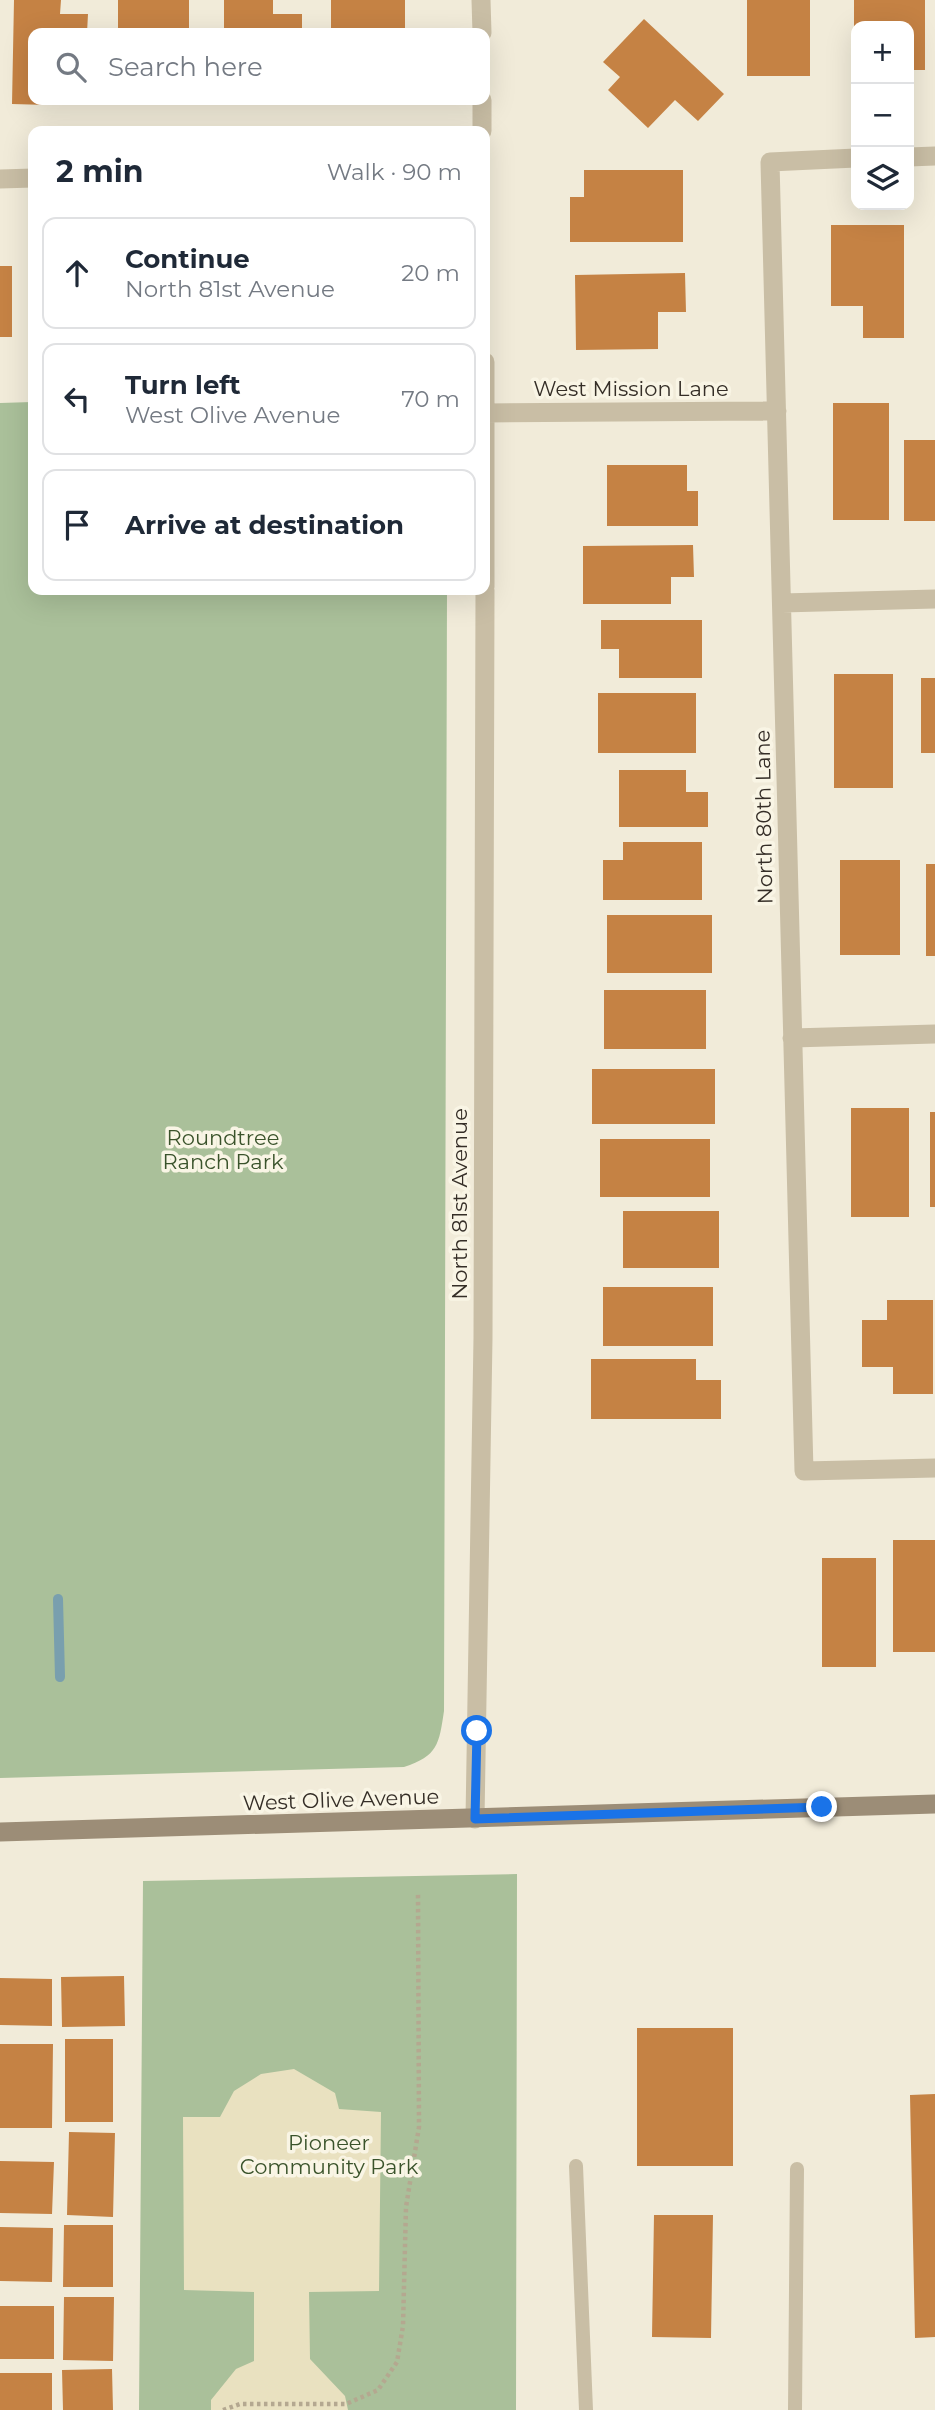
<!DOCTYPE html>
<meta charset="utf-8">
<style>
:root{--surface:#fff;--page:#f2f2f3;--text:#1f2937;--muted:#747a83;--line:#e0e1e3}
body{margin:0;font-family:Montserrat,sans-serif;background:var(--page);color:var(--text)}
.controls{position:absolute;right:21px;top:21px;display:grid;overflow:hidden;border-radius:14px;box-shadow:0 7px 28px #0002}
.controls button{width:63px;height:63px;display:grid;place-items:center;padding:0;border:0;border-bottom:2px solid var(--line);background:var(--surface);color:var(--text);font:35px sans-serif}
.stop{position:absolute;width:21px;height:21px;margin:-16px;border:5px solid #1a73e8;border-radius:50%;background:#fff}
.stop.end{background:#1a73e8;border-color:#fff;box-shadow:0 2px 7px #0008}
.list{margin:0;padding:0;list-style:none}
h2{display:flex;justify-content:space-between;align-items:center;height:91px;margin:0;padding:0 28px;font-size:30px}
h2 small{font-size:23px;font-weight:400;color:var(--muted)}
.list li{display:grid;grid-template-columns:46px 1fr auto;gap:21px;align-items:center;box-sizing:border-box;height:112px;margin:0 14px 14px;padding:0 14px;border:2px solid var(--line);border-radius:14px}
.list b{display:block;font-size:26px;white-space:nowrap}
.list p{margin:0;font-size:23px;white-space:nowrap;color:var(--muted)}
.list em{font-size:23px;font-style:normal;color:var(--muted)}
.icon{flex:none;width:38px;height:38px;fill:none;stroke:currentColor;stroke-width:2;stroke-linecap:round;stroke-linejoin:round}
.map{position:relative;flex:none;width:935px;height:2410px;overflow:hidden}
.search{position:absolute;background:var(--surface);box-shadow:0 7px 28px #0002;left:28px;top:28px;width:462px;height:77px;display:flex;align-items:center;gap:18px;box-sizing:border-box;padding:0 24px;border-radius:14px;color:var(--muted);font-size:26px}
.panel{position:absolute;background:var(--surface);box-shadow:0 7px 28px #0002;left:28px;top:126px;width:462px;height:469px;border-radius:14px}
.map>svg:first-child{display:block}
.green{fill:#aac09a}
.plaza{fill:#e9e1c0}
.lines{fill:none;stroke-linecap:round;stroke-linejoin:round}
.stream{stroke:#799fae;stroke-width:10}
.building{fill:#c58244}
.path{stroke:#b4a890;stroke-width:4.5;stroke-dasharray:3.5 3.5;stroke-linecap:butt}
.service{stroke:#c9bea5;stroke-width:14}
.minor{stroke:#c9bea5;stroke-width:19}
.secondary{stroke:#9c8d77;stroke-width:19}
.route{stroke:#1a73e8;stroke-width:9}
.labels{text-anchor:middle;stroke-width:7;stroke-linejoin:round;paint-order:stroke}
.street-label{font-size:21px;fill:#352e27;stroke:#f9f5e5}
.park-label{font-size:21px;fill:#3a532b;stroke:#f9f5e5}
</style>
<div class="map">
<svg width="935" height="2410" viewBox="0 0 935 2410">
<rect width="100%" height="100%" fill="#f1ebd9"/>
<path class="green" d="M32,396H33V590H447L444,1711C439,1744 438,1756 404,1767L0,1778V403L32,402Z
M517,1874L516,2410H139L143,1881Z"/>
<path class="plaza" d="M294,2069L335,2093L339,2109L381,2112L379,2291L309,2292L310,2359L345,2396L348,2410H211V2400L236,2369L254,2361V2292L184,2290L183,2117H220L234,2091L261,2074Z"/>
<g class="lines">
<path class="stream" d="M58,1599L60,1677"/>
</g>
<path class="building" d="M14,0H61L60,14H88L87,33H33V100H48V105L12,104Z
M118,0H189V33H118Z
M224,0H273V14H302V33H224Z
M331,0H405V33H331Z
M747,0H810V76H747Z
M854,0H925V70H909V26H856V70H854Z
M644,19L724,94L698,121L675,100L648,128L608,90L620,77L603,62Z
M584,170H683V242H570V197H584Z
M831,225H904V338H863V306H831Z
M0,266H12V337H0Z
M685,273L686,312H658V349L576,350L575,275Z
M833,403H889V520H833Z
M904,440H935V521H904Z
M607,465H687V491H698V526H607Z
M693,545L694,577H671V604H583V546Z
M601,620H702V678H619V649H601Z
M834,674H893V788H834Z
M921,678H935V753H921Z
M598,693H696V753H598Z
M619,770H686V792H708V827H619Z
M623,842H702V900H603V860H623Z
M840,860H900V955H840Z
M926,864H935V956H926Z
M607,915H712V973H607Z
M604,990H706V1049H604Z
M592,1069H715V1124H592Z
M851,1108H909V1217H851Z
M930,1112H935V1207H930Z
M600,1139H710V1197H600Z
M623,1211H719V1268H623Z
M603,1287H713V1346H603Z
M887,1300H933V1394H893V1367H862V1320H887Z
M591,1359H696V1380H721V1419H591Z
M893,1540H935V1652H893Z
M822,1558H876V1667H822Z
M124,1976L125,2026L62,2027L61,1977Z
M0,1978L52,1979V2026L0,2025Z
M637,2028H733V2166H637Z
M65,2039H113V2122H65Z
M0,2044H53L52,2128H0Z
M935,2094V2337L915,2338L910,2095Z
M69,2132L115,2133L113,2217L67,2215Z
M0,2161L54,2162L52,2214L0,2213Z
M654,2215H713L711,2338L652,2337Z
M64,2225H113V2287H63Z
M0,2227L53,2228L52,2282L0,2281Z
M64,2297H114L113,2361L63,2360Z
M0,2306H54V2359H0Z
M112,2369L113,2410H63L62,2370Z
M0,2373H52V2410H0Z"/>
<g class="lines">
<path class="path" d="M223,2410L240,2404H346L378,2390L397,2362L403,2326L406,2207L419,2127L418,1892"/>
<path class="service" d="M576,2166L586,2410
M795,2410L797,2169"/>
<path class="minor" d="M481,0L482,33
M482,100V131
M909,157L935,156
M856,158L770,162L804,1471L935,1468
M0,179L33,178
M485,362V587
M485,413L777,411
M782,603L935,599
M792,1038L935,1034
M475,1819L483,1338L485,590"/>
<path class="secondary" d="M0,1832L935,1804"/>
</g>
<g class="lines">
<path class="route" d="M477,1731L475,1819L822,1807"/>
</g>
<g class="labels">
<g class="street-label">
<text x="631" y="396">West Mission Lane</text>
<text transform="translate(764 817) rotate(-91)" y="7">North 80th Lane</text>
<text transform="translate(460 1204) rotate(-90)" y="7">North 81st Avenue</text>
<text transform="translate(341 1800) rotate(-2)" y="7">West Olive Avenue</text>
</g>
<g class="park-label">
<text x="223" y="1145">Roundtree<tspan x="223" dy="24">Ranch Park</tspan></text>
<text x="329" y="2150">Pioneer<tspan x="329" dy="24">Community Park</tspan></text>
</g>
</g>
</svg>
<div class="controls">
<button>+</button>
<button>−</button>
<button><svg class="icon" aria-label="layers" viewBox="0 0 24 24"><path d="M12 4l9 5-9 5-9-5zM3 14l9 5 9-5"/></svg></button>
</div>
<div class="stop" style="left:477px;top:1731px"></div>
<div class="stop end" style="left:822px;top:1807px"></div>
<div class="search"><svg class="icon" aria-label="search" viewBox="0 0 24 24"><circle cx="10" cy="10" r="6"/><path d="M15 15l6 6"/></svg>Search here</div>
<section class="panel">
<h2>2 min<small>Walk · 90 m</small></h2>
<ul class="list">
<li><svg class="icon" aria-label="ahead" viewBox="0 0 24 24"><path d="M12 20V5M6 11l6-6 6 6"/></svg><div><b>Continue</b><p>North 81st Avenue</p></div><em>20 m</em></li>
<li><svg class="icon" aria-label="left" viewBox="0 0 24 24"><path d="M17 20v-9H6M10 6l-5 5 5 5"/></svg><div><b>Turn left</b><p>West Olive Avenue</p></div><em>70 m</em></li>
<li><svg class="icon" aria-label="arrive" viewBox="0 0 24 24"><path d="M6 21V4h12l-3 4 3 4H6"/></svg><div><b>Arrive at destination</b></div></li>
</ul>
</section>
</div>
